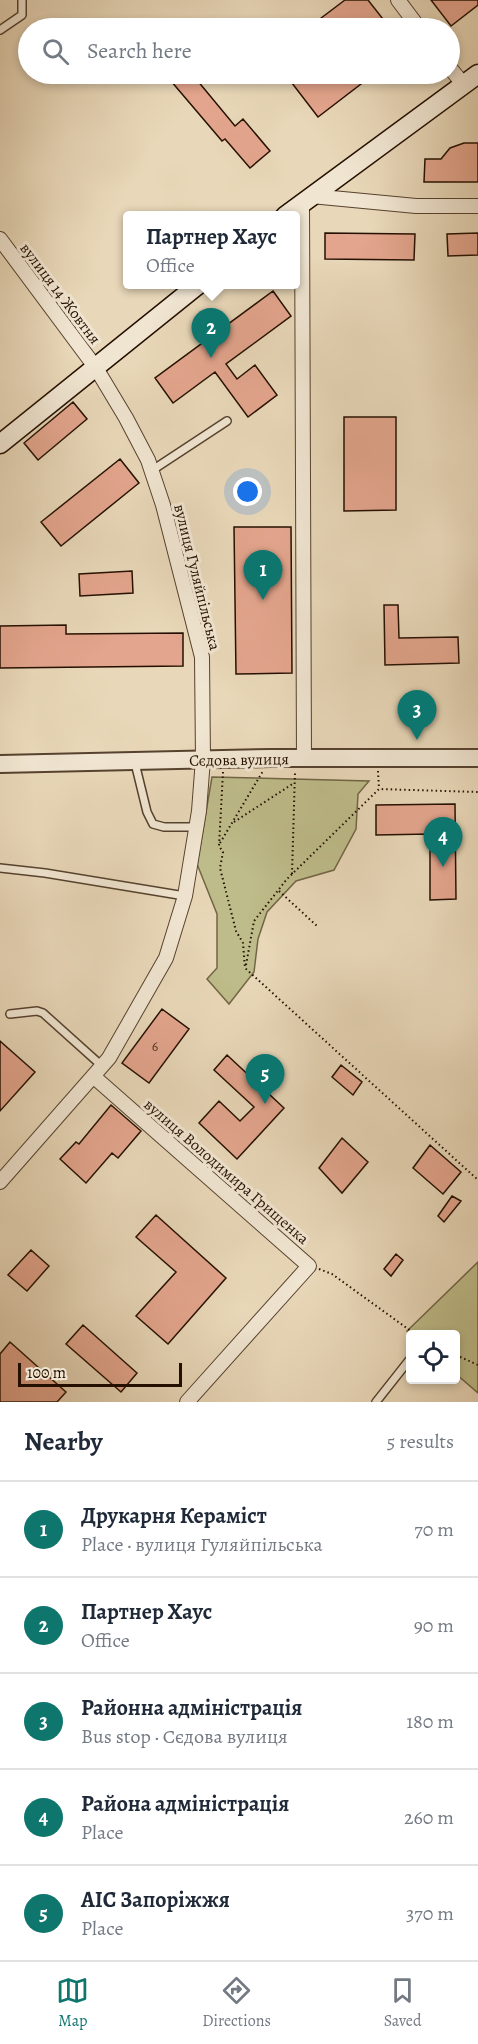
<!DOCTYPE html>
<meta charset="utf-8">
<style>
:root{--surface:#fff;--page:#f2f2f3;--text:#1f2937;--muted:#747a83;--line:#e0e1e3;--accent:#0f766e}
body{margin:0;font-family:Alegreya,serif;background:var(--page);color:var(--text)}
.controls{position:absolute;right:18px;bottom:18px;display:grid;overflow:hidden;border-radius:6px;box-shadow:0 3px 9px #0003}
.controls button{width:54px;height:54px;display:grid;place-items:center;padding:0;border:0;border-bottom:2px solid var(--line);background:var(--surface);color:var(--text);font:30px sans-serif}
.scale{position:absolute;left:18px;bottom:15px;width:164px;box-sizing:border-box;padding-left:6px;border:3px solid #251000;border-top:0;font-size:16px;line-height:21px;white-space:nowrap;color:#251000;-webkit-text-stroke:4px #f0e5d1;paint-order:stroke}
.you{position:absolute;left:248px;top:492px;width:21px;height:21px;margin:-15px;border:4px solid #fff;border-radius:50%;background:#1a73e8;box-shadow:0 0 0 9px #1a73e833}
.badge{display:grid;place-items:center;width:39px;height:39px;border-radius:50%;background:var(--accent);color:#fff;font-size:20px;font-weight:700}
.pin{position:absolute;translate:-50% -50px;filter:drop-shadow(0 2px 3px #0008)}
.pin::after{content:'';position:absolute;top:32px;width:21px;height:18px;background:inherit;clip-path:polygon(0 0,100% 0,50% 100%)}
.popup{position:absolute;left:123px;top:211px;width:177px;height:78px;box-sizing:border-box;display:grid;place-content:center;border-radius:6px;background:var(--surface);filter:drop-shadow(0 2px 4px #0005);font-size:20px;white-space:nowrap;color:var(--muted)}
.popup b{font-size:22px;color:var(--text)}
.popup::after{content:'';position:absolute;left:50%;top:100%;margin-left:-12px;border:12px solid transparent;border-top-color:var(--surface)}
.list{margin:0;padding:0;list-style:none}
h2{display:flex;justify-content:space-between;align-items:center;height:78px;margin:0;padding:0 24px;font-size:26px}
h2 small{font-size:20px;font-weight:400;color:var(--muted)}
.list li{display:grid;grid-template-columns:39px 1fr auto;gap:18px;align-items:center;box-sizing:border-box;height:96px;padding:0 24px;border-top:2px solid var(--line)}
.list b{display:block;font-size:22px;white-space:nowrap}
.list p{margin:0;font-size:20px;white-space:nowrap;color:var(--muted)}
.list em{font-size:20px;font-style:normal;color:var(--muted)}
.icon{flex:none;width:33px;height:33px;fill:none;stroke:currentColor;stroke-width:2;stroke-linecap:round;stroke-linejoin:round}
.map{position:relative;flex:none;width:478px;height:1402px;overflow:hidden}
.search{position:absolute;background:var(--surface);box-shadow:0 3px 9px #0003;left:18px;right:18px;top:18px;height:66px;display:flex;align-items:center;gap:15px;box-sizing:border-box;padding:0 21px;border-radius:33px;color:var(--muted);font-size:22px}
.sheet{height:558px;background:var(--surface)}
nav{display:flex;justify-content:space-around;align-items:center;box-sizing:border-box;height:84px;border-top:2px solid var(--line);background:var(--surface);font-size:16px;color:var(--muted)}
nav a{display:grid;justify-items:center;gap:3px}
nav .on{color:var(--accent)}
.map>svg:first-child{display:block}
.green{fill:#bebc8a;stroke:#726645;stroke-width:1.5}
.building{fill:#e3a58d;stroke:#251000;stroke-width:1.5}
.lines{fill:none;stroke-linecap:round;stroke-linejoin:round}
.service-casing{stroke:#56422e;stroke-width:10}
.minor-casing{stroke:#56422e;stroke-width:16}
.tertiary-casing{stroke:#56422e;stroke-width:20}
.secondary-casing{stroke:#251000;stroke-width:21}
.path{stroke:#251000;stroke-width:2;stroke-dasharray:1.5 3;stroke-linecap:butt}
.service{stroke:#f0e5d1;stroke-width:7}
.minor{stroke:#f0e5d1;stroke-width:14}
.tertiary{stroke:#f0e5d1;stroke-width:16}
.secondary{stroke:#f0e5d1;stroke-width:18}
.labels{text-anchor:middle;stroke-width:6;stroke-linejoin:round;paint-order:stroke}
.number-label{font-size:14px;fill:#543523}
.street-label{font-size:16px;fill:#251000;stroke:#f0e5d1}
</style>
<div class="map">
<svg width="478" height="1402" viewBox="0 0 478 1402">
<rect width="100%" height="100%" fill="#e8d7b8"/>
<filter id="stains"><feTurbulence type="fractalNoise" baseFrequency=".00333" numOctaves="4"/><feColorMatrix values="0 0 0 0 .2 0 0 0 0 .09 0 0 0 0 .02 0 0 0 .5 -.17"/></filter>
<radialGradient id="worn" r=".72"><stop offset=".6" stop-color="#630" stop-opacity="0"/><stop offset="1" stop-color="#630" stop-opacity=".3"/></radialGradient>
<path class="green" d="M212,777L369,781L358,794L356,829L334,870L296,881L267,912L258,939L254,972L229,1004L207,979L217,968V914L197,864Z
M478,1262V1393L456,1374V1334L410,1335L407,1331Z"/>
<path class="building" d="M345,0H368L390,28H308Z
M431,0H478V5L451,26Z
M165,74H192L235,126L243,119L270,151L250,168L225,139L222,141Z
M285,74H374L318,117Z
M464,143H478V182H424L425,159H441L450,148Z
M325,233L415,234L414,260L325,259Z
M478,233V255L448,256L447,234Z
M273,291L291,316L226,364L237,379L255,365L277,395L248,417L215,372L173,403L155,378Z
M73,402L87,419L38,460L24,443Z
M344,417H396V510L344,511Z
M120,459L139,483L61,546L41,522Z
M234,527H291L292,673L236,674Z
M132,571L133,593L80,596L79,574Z
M384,605H398L399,638L458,637L459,663L385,665Z
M66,625V634L183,633V666L0,668V626Z
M455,804L456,899L430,900V834L376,835V805Z
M162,1009L189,1029L149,1083L122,1063Z
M0,1041L35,1072L0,1111Z
M227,1055L284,1108L237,1159L199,1123L219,1101L240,1121L254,1107L214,1070Z
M341,1065L362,1082L353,1095L332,1077Z
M111,1105L141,1131L118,1158L112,1153L86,1183L60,1159L76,1142L79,1144Z
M342,1138L368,1162L342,1193L319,1168Z
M430,1145L461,1172L443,1194L413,1168Z
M452,1196L461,1201L444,1222L438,1216Z
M156,1215L226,1278L168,1344L136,1316L176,1272L136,1237Z
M31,1250L49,1266L27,1291L8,1275Z
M396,1254L403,1260L391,1276L384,1269Z
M83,1325L137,1373L121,1392L66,1344Z
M10,1342L66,1392L57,1402H0V1354Z"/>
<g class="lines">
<g class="service-casing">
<path id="service" d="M0,30L22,15V0
M151,471L227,421
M135,763L147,812L153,824L164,827H196
M0,868L45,873L185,896
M10,1014L37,1011L43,1013L102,1066
M376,1402L410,1359"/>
</g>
<g class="minor-casing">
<path id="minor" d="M398,0L419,28
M450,68L464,85
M311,196L416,206H478
M302,203L304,758
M0,239L96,368L126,418L148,460L163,505L202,657L203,759L199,811L185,896L166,958L109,1058L0,1182
M93,1076L309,1266L187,1402"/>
</g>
<g class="tertiary-casing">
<path id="tertiary" d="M0,764L271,758H478"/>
</g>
<g class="secondary-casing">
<path id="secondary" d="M285,216L478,74
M0,444L199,284"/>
</g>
<path class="path" d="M378,771L379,789
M223,772L219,846L223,852L220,868L236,931L243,943L245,968L478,1180
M234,822L294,783
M220,843L263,771
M292,874L295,772
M279,891L317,926
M246,965L254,921L287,879L379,789L478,792
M319,1269L332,1274L415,1334
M456,1355L478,1365"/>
<use href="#service" class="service"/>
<use href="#minor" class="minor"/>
<use href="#tertiary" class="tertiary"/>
<use href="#secondary" class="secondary"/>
</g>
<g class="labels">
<g class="number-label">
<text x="155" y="1051">6</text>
</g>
<g class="street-label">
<text transform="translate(61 293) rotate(53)" y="6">вулиця 14 Жовтня</text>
<text transform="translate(198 577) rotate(76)" y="6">вулиця Гуляйпільська</text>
<text transform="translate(239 759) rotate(-1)" y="6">Сєдова вулиця</text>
<text transform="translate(227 1171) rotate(41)" y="6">вулиця Володимира Грищенка</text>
</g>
</g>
<rect width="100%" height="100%" filter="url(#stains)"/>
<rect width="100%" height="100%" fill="url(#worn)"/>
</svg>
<div class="controls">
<button><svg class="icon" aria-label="locate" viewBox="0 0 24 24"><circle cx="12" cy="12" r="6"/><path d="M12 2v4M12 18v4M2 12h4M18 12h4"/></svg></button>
</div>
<div class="scale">100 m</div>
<div class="you"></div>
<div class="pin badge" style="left:263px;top:600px">1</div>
<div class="pin badge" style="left:211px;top:358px">2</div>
<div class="popup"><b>Партнер Хаус</b>Office</div>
<div class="pin badge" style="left:417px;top:740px">3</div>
<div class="pin badge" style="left:443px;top:867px">4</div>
<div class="pin badge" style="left:265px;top:1104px">5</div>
<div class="search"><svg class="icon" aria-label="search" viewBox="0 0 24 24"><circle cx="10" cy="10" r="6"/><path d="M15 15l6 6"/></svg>Search here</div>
</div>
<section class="sheet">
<h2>Nearby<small>5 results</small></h2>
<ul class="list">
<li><span class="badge">1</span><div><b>Друкарня Кераміст</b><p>Place · вулиця Гуляйпільська</p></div><em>70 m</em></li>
<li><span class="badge">2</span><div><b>Партнер Хаус</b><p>Office</p></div><em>90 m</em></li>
<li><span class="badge">3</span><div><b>Районна адміністрація</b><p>Bus stop · Сєдова вулиця</p></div><em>180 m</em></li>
<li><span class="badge">4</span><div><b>Района адміністрація</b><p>Place</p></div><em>260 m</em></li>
<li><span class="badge">5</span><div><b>АІС Запоріжжя</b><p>Place</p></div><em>370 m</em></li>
</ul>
</section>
<nav>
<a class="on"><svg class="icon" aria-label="map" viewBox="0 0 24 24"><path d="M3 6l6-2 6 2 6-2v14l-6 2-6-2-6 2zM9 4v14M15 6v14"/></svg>Map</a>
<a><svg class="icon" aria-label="directions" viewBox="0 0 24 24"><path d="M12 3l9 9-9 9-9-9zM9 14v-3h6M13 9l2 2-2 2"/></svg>Directions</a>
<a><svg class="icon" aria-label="saved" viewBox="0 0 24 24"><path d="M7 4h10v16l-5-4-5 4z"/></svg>Saved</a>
</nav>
